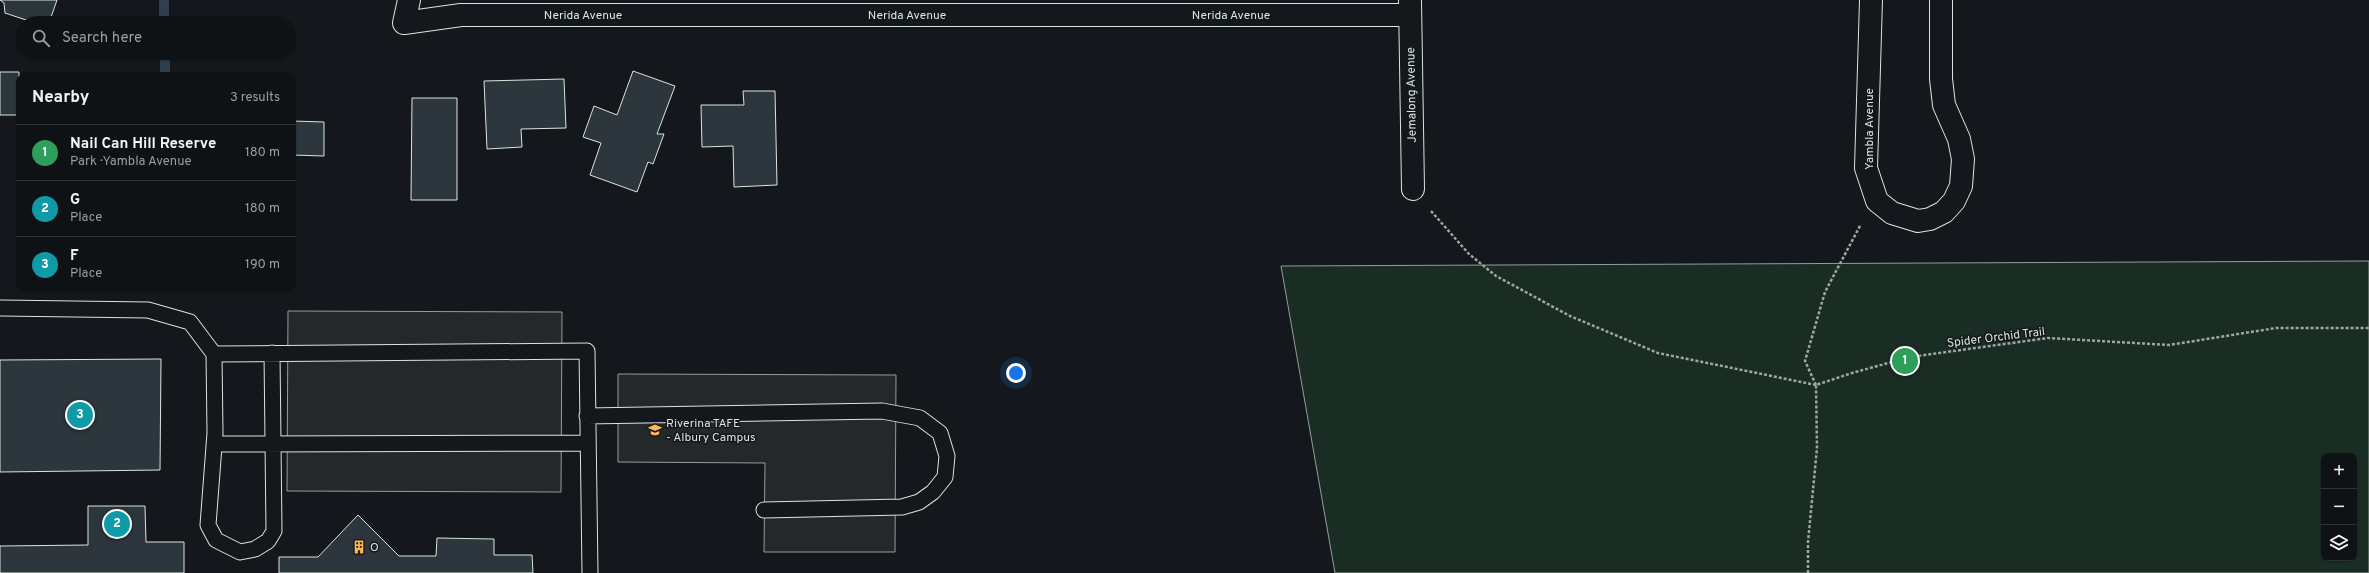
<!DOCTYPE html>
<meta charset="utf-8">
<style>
:root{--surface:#0f1215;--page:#181b1e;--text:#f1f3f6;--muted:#9b9ea0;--line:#2f3234;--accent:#ffb74d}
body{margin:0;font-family:Overpass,sans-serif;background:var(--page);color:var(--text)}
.controls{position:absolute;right:12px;bottom:12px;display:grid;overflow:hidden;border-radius:8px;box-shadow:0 1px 3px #0004}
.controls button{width:36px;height:36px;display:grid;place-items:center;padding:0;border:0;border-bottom:1px solid var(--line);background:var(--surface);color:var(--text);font:20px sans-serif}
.you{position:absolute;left:1016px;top:373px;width:14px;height:14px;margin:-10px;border:3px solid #fff;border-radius:50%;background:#1a73e8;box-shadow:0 0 0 6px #1a73e833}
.badge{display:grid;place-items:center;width:26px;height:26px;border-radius:50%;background:var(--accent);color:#fff;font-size:13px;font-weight:700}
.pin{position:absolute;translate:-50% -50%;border:2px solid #fff;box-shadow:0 1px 4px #0006}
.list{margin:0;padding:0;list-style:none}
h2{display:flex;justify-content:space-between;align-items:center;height:52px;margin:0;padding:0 16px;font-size:17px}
h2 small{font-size:13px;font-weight:400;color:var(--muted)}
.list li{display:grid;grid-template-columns:26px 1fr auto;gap:12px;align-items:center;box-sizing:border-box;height:56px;padding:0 16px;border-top:1px solid var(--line)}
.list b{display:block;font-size:15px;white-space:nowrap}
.list p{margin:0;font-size:13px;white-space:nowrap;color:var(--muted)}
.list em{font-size:13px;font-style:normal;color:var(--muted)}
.icon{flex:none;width:22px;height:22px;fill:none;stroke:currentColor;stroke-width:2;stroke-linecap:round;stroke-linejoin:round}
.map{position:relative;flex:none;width:2369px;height:573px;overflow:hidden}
.search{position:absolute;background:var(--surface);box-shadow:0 1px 3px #0004;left:16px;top:16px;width:280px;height:44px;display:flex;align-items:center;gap:10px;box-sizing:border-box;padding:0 14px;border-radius:22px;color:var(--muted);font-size:15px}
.panel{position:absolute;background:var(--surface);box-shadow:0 1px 3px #0004;left:16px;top:72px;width:280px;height:220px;border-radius:12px}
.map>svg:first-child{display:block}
.green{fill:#1a2d24;stroke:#939e99;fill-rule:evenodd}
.parking{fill:#24282b;stroke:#939e99}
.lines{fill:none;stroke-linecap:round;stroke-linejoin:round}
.stream{stroke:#2f3f4d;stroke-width:10}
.building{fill:#2c363c;stroke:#d8e6dc}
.lane-casing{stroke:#d8e6dc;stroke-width:17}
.street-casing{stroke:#d8e6dc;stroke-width:24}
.path{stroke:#9da8a2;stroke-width:2.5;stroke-dasharray:3 2;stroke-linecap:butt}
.lane{stroke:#14181c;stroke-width:15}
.street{stroke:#14181c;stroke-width:22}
.labels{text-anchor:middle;stroke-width:3;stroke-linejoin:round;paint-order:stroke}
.street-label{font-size:12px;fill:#d8e6dc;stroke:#14181c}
.poi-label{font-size:12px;fill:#d8e6dc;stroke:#14181c;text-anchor:start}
</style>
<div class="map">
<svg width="2369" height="573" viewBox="0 0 2369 573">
<rect width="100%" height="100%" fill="#14181c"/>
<path class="green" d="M2369,261V573H1335L1281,266ZM2324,456H2354V558H2324Z"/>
<path class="parking" d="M288,311L562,312L561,492L287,491Z
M618,374L896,375L895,552H764L765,463L618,462Z"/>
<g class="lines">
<path class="stream" d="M164,0V23
M165,53V76"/>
</g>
<path class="building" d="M0,0H57L49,23H35L5,13L4,3Z
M633,71L675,86L657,134H664L653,164L648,162L637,192L590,175L601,143L583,137L594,106L617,115Z
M0,72H19V115H0Z
M564,79L566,128L521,129L522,147L487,149L484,81Z
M743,91H775L777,185L734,187L733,146L702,147L701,105H744Z
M412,98H457V200H411Z
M292,121L324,122V156L292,155Z
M161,359L160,470L0,472V360Z
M88,506H145L146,542H184V573H0V546L88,545Z
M358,515L399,556H436L437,538L494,539V555H532L533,573H279V557H318Z"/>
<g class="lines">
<g class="lane-casing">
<path id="lane" d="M0,308L148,310L190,322L214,354L587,351L590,573
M214,354L215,433L208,525L216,540L240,552L255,549L268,541L274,531L272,353
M587,416L882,411L920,418L940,433L947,456L945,477L933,492L919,502L902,507L764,510
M214,444L588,443"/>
</g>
<g class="street-casing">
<path id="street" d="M409,0L404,23L461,15H1410
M1410,0L1413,189
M1871,0L1866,168L1877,201L1892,213L1918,221L1930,219L1944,212L1954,201L1961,186L1963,159L1959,139L1944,105L1941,79V0"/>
</g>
<path class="path" d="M1431,211L1469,254L1496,276L1570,316L1658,353L1816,385
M1816,385L1805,361L1825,292L1861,224
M1808,573V542L1817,448L1816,385L1852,373L1910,357L2048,338L2169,345L2276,328H2369"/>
<use href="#lane" class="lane"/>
<use href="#street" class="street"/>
</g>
<defs>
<g id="university-bare" transform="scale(1.08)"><path d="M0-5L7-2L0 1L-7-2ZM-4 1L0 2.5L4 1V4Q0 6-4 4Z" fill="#ffb74d" stroke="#14181c" stroke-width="2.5" paint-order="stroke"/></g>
<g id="building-bare" transform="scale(1.08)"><path d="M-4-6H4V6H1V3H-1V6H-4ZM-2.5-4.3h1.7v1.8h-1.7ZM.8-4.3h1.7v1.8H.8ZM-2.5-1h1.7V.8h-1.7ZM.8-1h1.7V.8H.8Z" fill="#ffb74d" stroke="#14181c" stroke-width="2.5" paint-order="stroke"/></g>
</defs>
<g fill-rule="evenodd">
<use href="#university-bare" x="655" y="430"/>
<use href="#building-bare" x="359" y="547"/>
</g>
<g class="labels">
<g class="street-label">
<text x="583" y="19">Nerida Avenue</text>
<text x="907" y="19">Nerida Avenue</text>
<text x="1231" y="19">Nerida Avenue</text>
<text transform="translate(1411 95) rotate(-91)" y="4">Jemalong Avenue</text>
<text transform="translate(1869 129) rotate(-90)" y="4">Yambla Avenue</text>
<text transform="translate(1996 337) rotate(-7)" y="4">Spider Orchid Trail</text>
</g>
<g class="poi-label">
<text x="666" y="427">Riverina TAFE<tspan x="666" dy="14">- Albury Campus</tspan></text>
<text x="370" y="551">O</text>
</g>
</g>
</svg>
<div class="controls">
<button>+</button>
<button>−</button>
<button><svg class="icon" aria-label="layers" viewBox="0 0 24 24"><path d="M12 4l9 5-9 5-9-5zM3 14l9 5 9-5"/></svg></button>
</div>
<div class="you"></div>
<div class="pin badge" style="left:1905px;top:361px;background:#2e9e5b">1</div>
<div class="pin badge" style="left:117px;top:524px;background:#0f9aa8">2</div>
<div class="pin badge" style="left:80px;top:415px;background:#0f9aa8">3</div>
<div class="search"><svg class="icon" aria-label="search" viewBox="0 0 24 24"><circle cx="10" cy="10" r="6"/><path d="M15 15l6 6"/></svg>Search here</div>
<section class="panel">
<h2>Nearby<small>3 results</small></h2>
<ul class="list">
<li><span class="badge" style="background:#2e9e5b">1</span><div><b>Nail Can Hill Reserve</b><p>Park · Yambla Avenue</p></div><em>180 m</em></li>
<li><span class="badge" style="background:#0f9aa8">2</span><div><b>G</b><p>Place</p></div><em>180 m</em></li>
<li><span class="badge" style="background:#0f9aa8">3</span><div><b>F</b><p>Place</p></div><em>190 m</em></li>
</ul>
</section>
</div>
